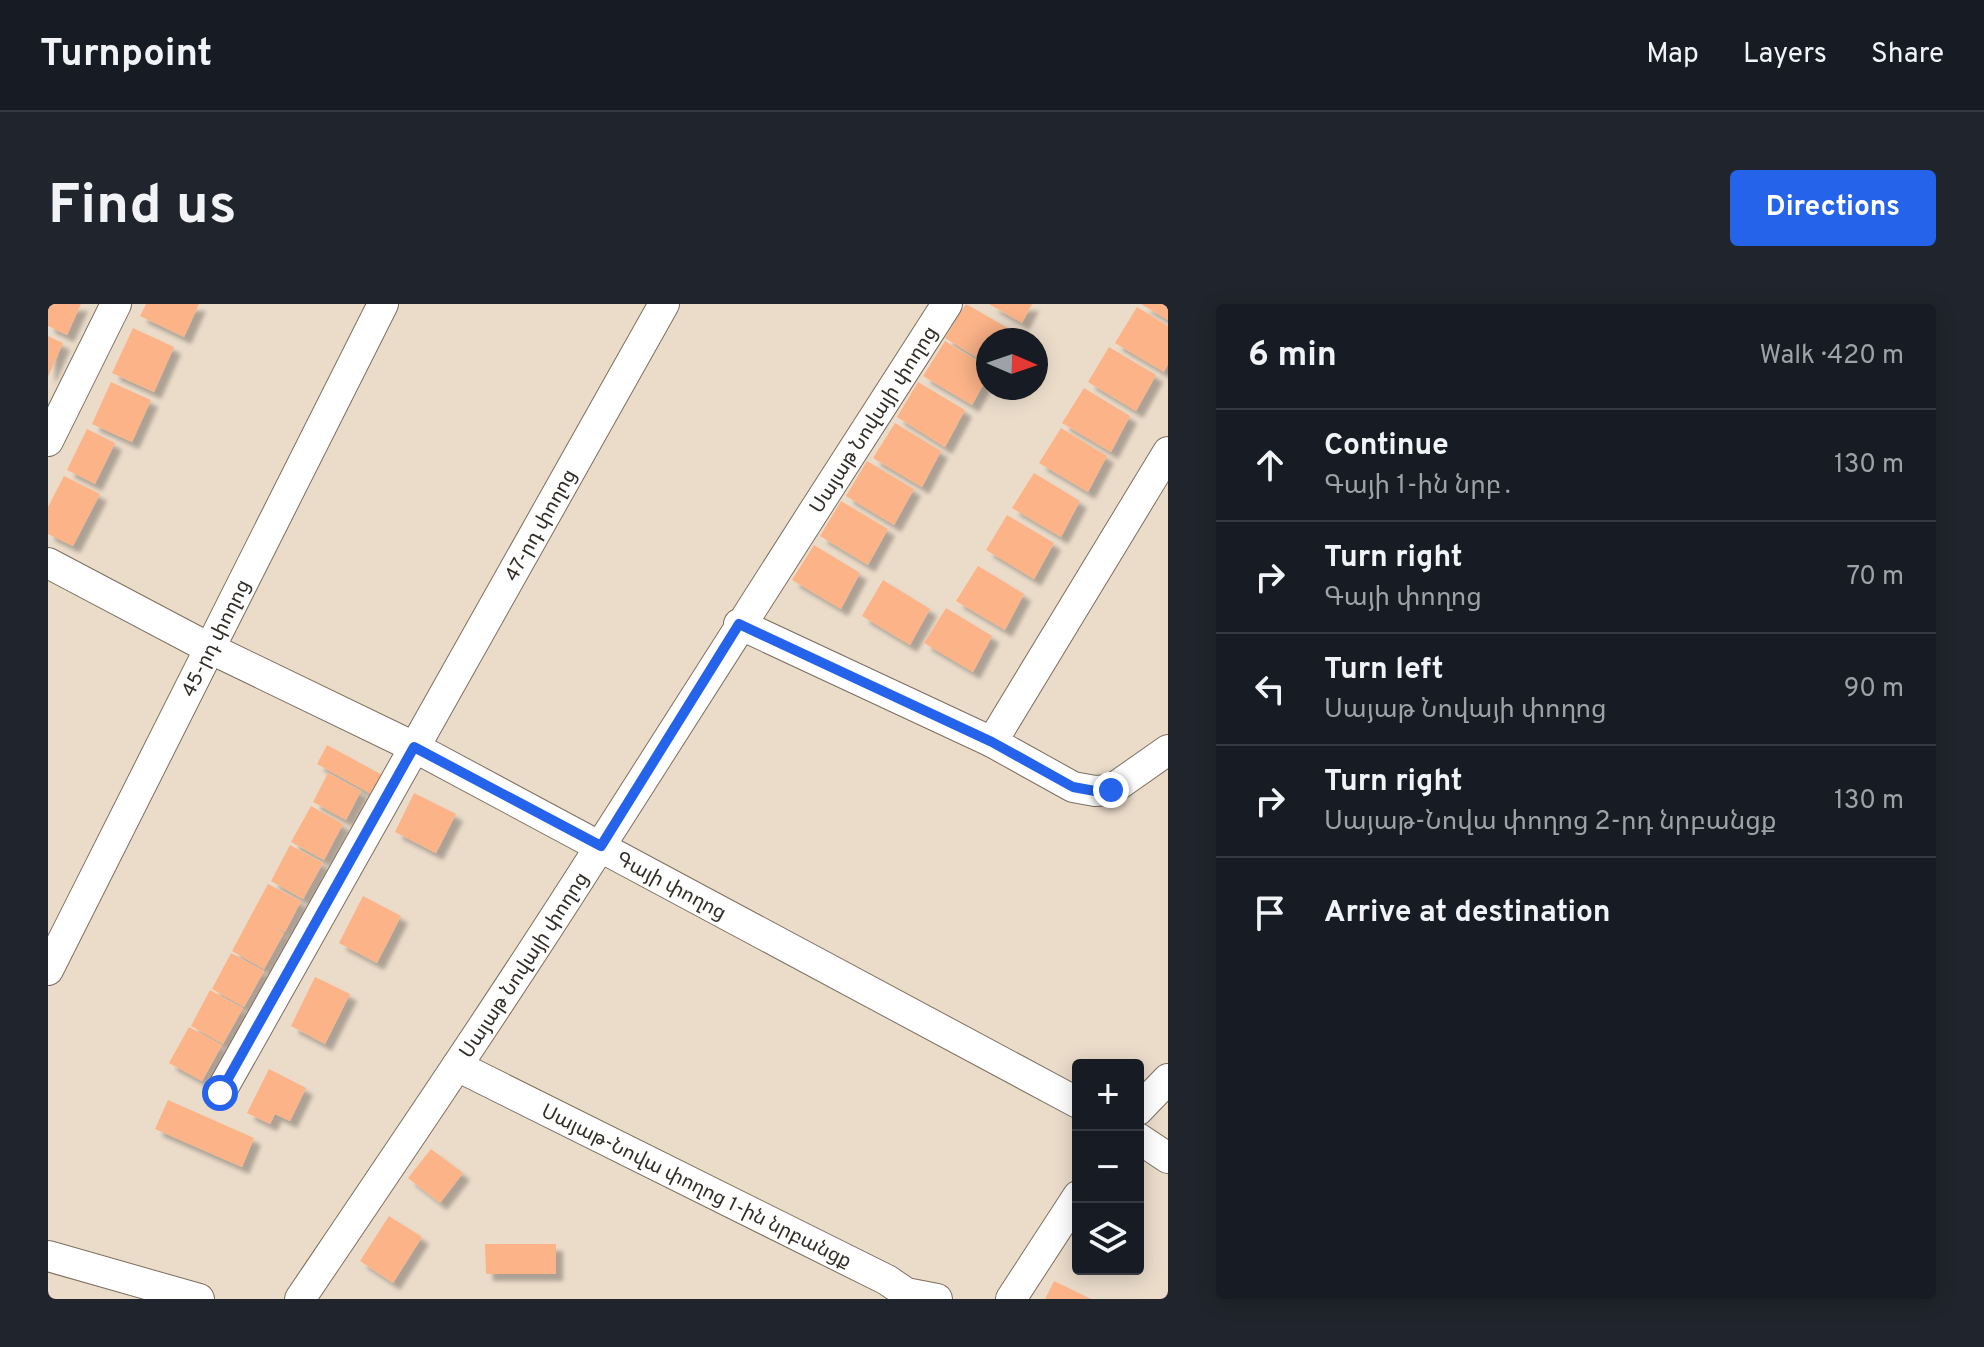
<!DOCTYPE html>
<meta charset="utf-8">
<style>
:root{--surface:#171b24;--page:#20242c;--text:#f1f3f6;--muted:#9ea1a6;--line:#363941;--accent:#2563eb}
body{margin:0;font-family:Overpass,"Noto Sans Armenian",sans-serif;background:var(--page);color:var(--text)}
.controls{position:absolute;right:24px;bottom:24px;display:grid;overflow:hidden;border-radius:8px;box-shadow:0 4px 20px #0003}
.controls button{width:72px;height:72px;display:grid;place-items:center;padding:0;border:0;border-bottom:2px solid var(--line);background:var(--surface);color:var(--text);font:40px sans-serif}
.compass{position:absolute;left:928px;top:24px;width:72px;height:72px;border-radius:50%;background:var(--surface);box-shadow:0 4px 20px #0003;rotate:92deg}
.stop{position:absolute;width:24px;height:24px;margin:-18px;border:6px solid #2563eb;border-radius:50%;background:#fff}
.stop.end{background:#2563eb;border-color:#fff;box-shadow:0 2px 8px #0008}
.list{margin:0;padding:0;list-style:none}
h2{display:flex;justify-content:space-between;align-items:center;height:104px;margin:0;padding:0 32px;font-size:34px}
h2 small{font-size:26px;font-weight:400;color:var(--muted)}
.list li{display:grid;grid-template-columns:52px 1fr auto;gap:24px;align-items:center;box-sizing:border-box;height:112px;padding:0 32px;border-top:2px solid var(--line)}
.list b{display:block;font-size:30px;white-space:nowrap}
.list p{margin:0;font-size:26px;white-space:nowrap;color:var(--muted)}
.list em{font-size:26px;font-style:normal;color:var(--muted)}
.icon{flex:none;width:44px;height:44px;fill:none;stroke:currentColor;stroke-width:2;stroke-linecap:round;stroke-linejoin:round}
.map{position:relative;flex:none;width:1120px;height:995px;overflow:hidden;border-radius:8px}
header{display:flex;align-items:center;gap:48px;box-sizing:border-box;height:112px;padding:0 40px;background:var(--surface);border-bottom:2px solid var(--line)}
header strong{font-size:38px}
nav{display:flex;gap:44px;margin-inline-start:auto;font-size:28px}
.intro{display:flex;align-items:center;justify-content:space-between;box-sizing:border-box;height:192px;padding:0 48px}
h1{margin:0;font-size:56px}
.button{padding:20px 36px;border-radius:8px;background:var(--accent);color:#fff;font-size:28px;font-weight:700}
main{display:flex;gap:48px;padding:0 48px}
aside{flex:1;background:var(--surface);border-radius:8px;box-shadow:0 4px 20px #0003}
.map>svg:first-child{display:block}
.building{fill:#fcb388;filter:url(#shadow)}
.lines{fill:none;stroke-linecap:round;stroke-linejoin:round}
.minor-casing{stroke:#7d6f60;stroke-width:32}
.minor{stroke:#fff;stroke-width:30}
.route{stroke:#2563eb;stroke-width:10}
.labels{text-anchor:middle;stroke-width:6;stroke-linejoin:round;paint-order:stroke}
.street-label{font-size:20px;fill:#332d27;stroke:#ebdcca}
</style>
<header>
<strong>Turnpoint</strong>
<nav><a>Map</a><a>Layers</a><a>Share</a></nav>
</header>
<div class="intro"><h1>Find us</h1><a class="button">Directions</a></div>
<main>
<div class="map">
<svg width="1120" height="995" viewBox="0 0 1120 995">
<defs>
<filter id="shadow"><feDropShadow dx="7" dy="7" stdDeviation="2" flood-color="#0004"/></filter>
</defs>
<rect width="100%" height="100%" fill="#ebdcca"/>
<path class="building" d="M0,0H33L19,31L0,22Z
M98,0H151L136,33L92,12Z
M918,0L965,27L960,36H940V60L897,34Z
M941,0H984L974,19Z
M1093,0H1120V16Z
M1089,3L1120,22V60L1116,68L1067,39Z
M85,24L126,43L106,88L64,69Z
M0,32L15,39L0,73Z
M897,37L940,63V72L924,101L875,72Z
M1061,43L1108,71L1088,107L1040,78Z
M63,78L103,96L84,138L44,120Z
M870,78L917,106L897,143L849,113Z
M1036,84L1082,112L1063,148L1014,119Z
M847,119L893,147L874,183L825,154Z
M1013,124L1059,152L1040,188L991,159Z
M39,125L67,139L47,180L19,166Z
M819,157L866,185L846,221L798,192Z
M986,169L1032,197L1013,233L964,204Z
M16,172L52,190L25,242L0,230V203Z
M793,197L840,225L820,261L772,232Z
M959,211L1006,239L986,275L938,246Z
M766,241L812,269L793,305L744,276Z
M930,262L976,290L957,326L908,297Z
M835,276L882,305L862,341L814,312Z
M898,304L944,332L925,368L876,339Z
M279,441L338,473L327,492L269,460Z
M280,469L313,487L298,516L265,498Z
M366,489L408,510L388,549L347,528Z
M263,502L295,520L276,556L243,538Z
M242,541L275,559L255,595L223,577Z
M220,580L253,597L237,628L227,622L236,629L216,665L184,647Z
M315,592L353,612L329,659L291,639Z
M183,649L216,667L196,703L164,685Z
M267,673L302,690L277,740L243,722Z
M162,686L195,704L175,740L143,722Z
M141,723L174,741L154,777L121,759Z
M221,765L258,784L242,817L227,810L222,820L199,809Z
M120,796L206,834L194,863L107,825Z
M383,845L415,869L392,899L360,874Z
M341,912L374,933L345,979L312,957Z
M437,940H508V970H438Z
M1006,977L1043,995H997Z"/>
<g class="lines">
<g class="minor-casing">
<g id="minor">
<path d="M0,137L68,0"/>
<path id="s1" d="M0,259L161,344L366,443L1030,799"/>
<path d="M691,320L944,438L1025,483L1047,487L1063,486L1120,446"/>
<path d="M944,438L1120,148"/>
<path id="s2" d="M0,666L335,0"/>
<path id="s3" d="M409,762L839,976L858,989L889,995"/>
<path id="s4" d="M172,789L616,0"/>
<path d="M1090,806L1120,775"/>
<path d="M1090,834L1120,854"/>
<path d="M0,952L151,995"/>
<path id="s5" d="M252,995C354,844 456,694 553,541C668,360 783,180 899,0"/>
<path d="M963,995L1030,892"/>
</g>
</g>
<use href="#minor" class="minor"/>
</g>
<g class="lines">
<path class="route" d="M172,789L366,443L553,542L691,320L944,438L1025,483L1047,487L1063,486"/>
</g>
<g class="labels">
<g class="street-label">
<text dy="7" stroke="none"><textPath href="#s5" startOffset="1050">Սայաթ Նովայի փողոց</textPath></text>
<text dy="7" stroke="none"><textPath href="#s4" startOffset="652">47-րդ փողոց</textPath></text>
<text dy="7" stroke="none"><textPath href="#s2" startOffset="372">45-րդ փողոց</textPath></text>
<text dy="7" stroke="none"><textPath href="#s1" startOffset="702">Գայի փողոց</textPath></text>
<text dy="7" stroke="none"><textPath href="#s5" startOffset="402">Սայաթ Նովայի փողոց</textPath></text>
<text dy="7" stroke="none"><textPath href="#s3" startOffset="268">Սայաթ-Նովա փողոց 1-ին նրբանցք</textPath></text>
</g>
</g>
</svg>
<div class="controls">
<button>+</button>
<button>−</button>
<button><svg class="icon" aria-label="layers" viewBox="0 0 24 24"><path d="M12 4l9 5-9 5-9-5zM3 14l9 5 9-5"/></svg></button>
</div>
<svg class="compass" viewBox="-18 -18 36 36"><path d="M0-13l5 13h-10z" fill="#e53935"/><path d="M0 13l5-13h-10z" fill="#9ea1a6"/></svg>
<div class="stop" style="left:172px;top:789px"></div>
<div class="stop end" style="left:1063px;top:486px"></div>
</div>
<aside>
<h2>6 min<small>Walk · 420 m</small></h2>
<ul class="list">
<li><svg class="icon" aria-label="ahead" viewBox="0 0 24 24"><path d="M12 20V5M6 11l6-6 6 6"/></svg><div><b>Continue</b><p>Գայի 1-ին նրբ․</p></div><em>130 m</em></li>
<li><svg class="icon" aria-label="right" viewBox="0 0 24 24"><path d="M7 20v-9h11M14 6l5 5-5 5"/></svg><div><b>Turn right</b><p>Գայի փողոց</p></div><em>70 m</em></li>
<li><svg class="icon" aria-label="left" viewBox="0 0 24 24"><path d="M17 20v-9H6M10 6l-5 5 5 5"/></svg><div><b>Turn left</b><p>Սայաթ Նովայի փողոց</p></div><em>90 m</em></li>
<li><svg class="icon" aria-label="right" viewBox="0 0 24 24"><path d="M7 20v-9h11M14 6l5 5-5 5"/></svg><div><b>Turn right</b><p>Սայաթ-Նովա փողոց 2-րդ նրբանցք</p></div><em>130 m</em></li>
<li><svg class="icon" aria-label="arrive" viewBox="0 0 24 24"><path d="M6 21V4h12l-3 4 3 4H6"/></svg><div><b>Arrive at destination</b></div></li>
</ul>
</aside>
</main>
